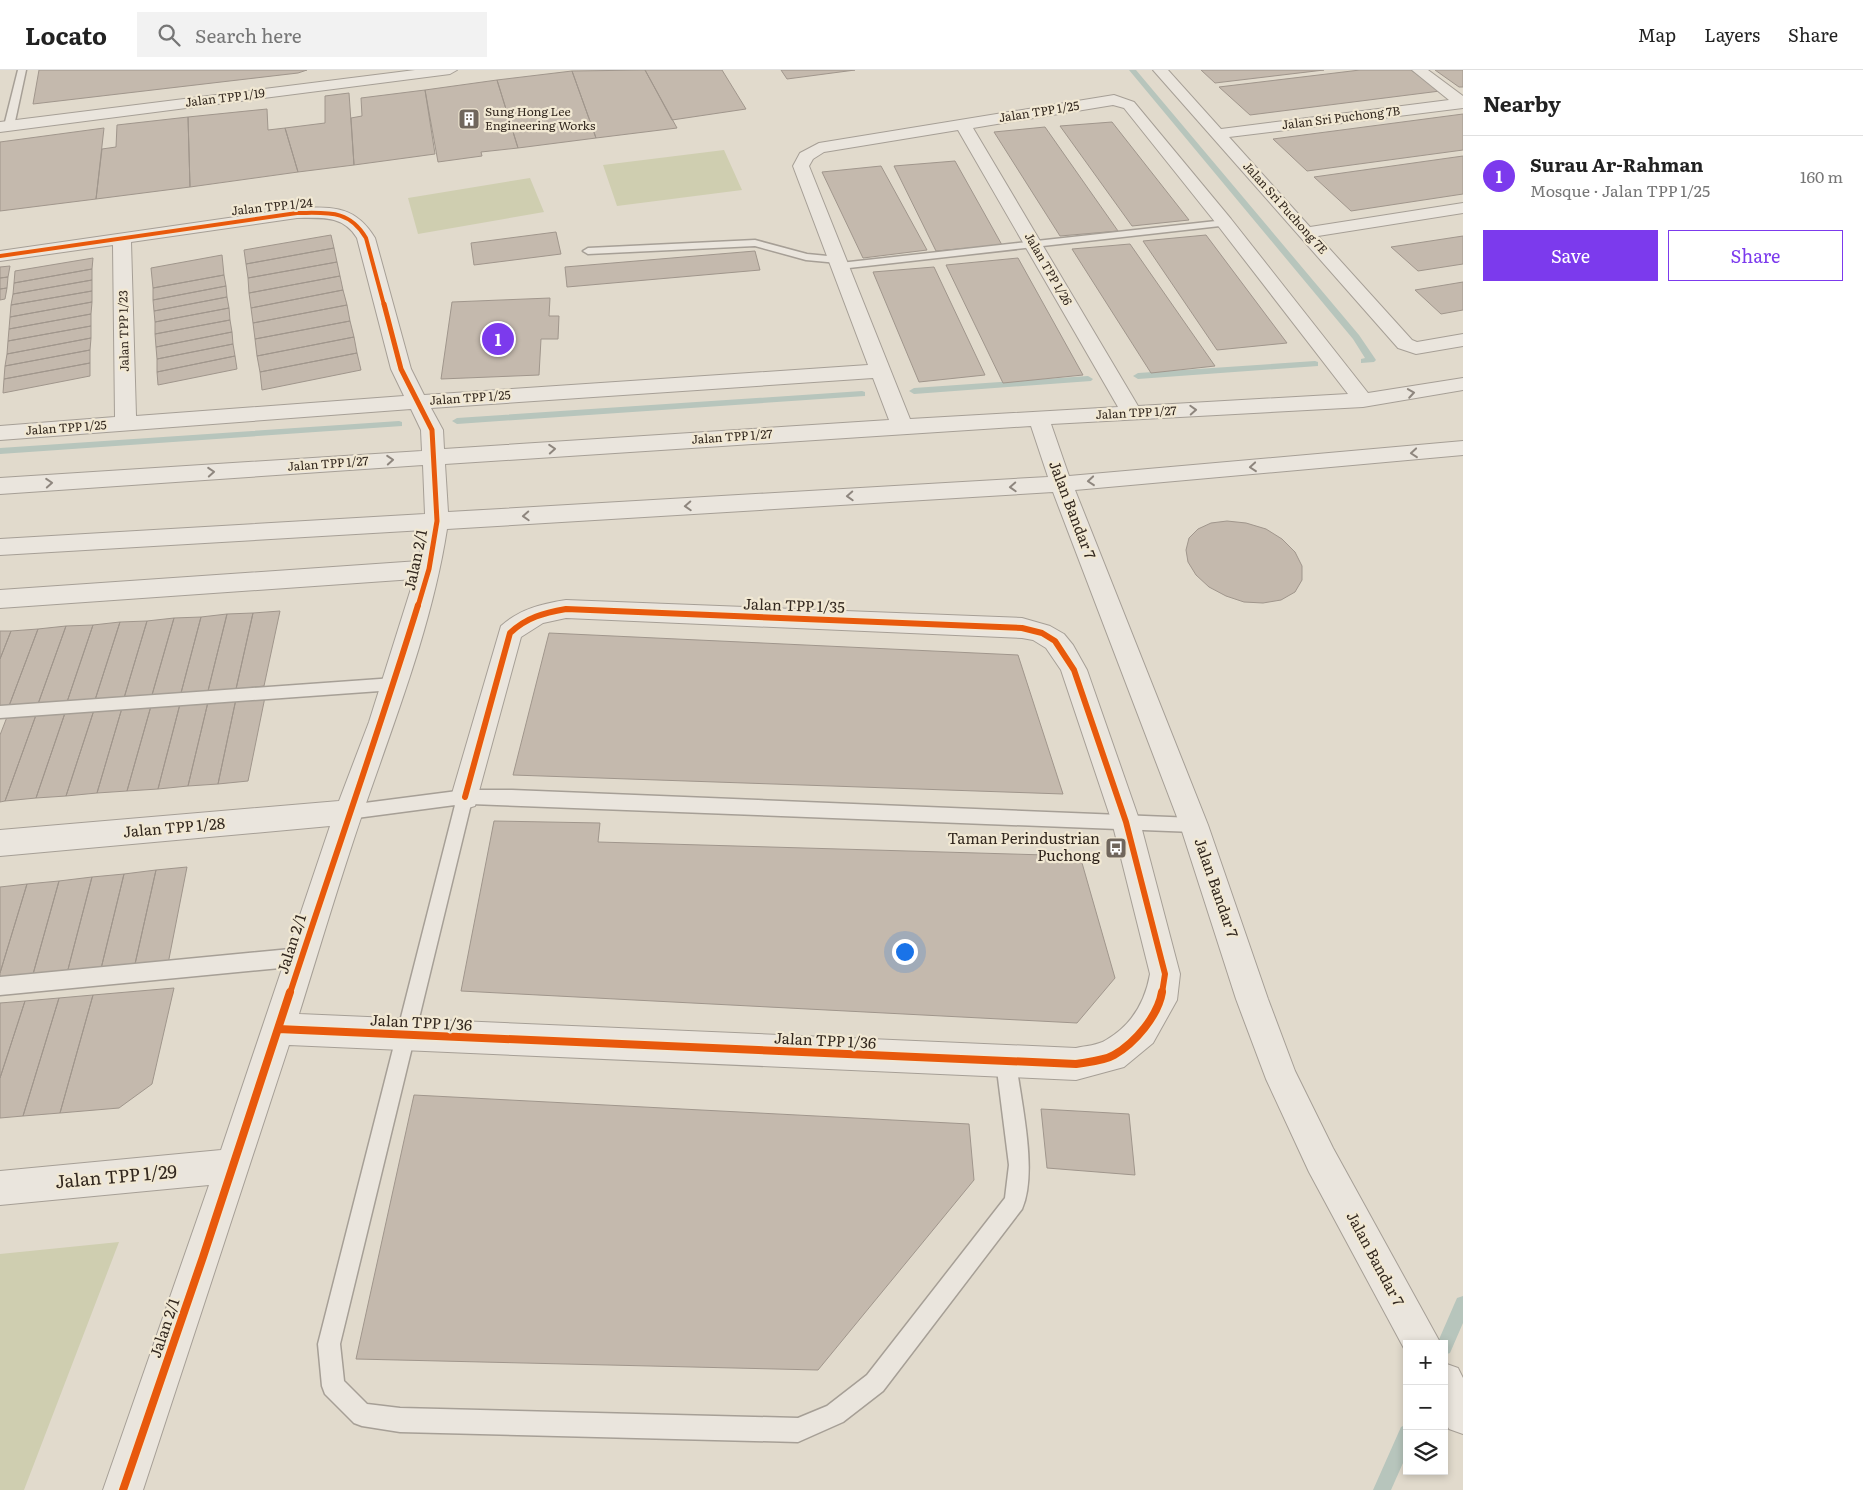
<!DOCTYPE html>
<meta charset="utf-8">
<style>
:root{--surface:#fff;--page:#f2f2f2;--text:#222;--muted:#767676;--line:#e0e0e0;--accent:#7c3aed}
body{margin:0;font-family:Literata,serif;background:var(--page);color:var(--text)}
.controls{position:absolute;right:15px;bottom:15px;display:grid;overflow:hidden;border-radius:0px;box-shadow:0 2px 8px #0003}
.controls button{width:45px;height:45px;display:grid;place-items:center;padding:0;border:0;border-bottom:1px solid var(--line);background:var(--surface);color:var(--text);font:25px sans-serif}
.you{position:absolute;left:904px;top:881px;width:18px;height:18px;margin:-12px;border:4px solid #fff;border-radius:50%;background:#1a73e8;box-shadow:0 0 0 8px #1a73e833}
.badge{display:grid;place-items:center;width:32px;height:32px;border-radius:50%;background:var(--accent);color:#fff;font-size:16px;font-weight:700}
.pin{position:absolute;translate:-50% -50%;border:2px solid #fff;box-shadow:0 1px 5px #0006}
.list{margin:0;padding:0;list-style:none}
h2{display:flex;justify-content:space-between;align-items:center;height:65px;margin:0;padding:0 20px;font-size:21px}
h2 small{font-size:16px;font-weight:400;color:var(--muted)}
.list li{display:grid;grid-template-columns:32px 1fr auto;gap:15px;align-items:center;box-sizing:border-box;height:80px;padding:0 20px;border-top:1px solid var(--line)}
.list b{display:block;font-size:19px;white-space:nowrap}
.list p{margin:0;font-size:16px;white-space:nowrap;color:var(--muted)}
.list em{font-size:16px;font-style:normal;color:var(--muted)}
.actions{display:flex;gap:10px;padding:15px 20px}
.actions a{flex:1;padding:11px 0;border:1px solid var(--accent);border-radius:0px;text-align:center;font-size:18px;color:var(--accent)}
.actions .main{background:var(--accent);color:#fff}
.icon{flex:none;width:28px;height:28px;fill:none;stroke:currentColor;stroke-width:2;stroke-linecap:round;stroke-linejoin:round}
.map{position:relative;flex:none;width:1463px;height:1420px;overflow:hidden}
header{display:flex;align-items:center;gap:30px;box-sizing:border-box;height:70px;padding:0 25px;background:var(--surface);border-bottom:1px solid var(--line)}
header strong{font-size:24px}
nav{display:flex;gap:28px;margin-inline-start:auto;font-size:18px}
.search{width:350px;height:45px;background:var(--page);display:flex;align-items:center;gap:12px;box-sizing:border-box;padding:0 18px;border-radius:0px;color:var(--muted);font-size:19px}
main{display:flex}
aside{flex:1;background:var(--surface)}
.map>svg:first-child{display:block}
.green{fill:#cfceb0}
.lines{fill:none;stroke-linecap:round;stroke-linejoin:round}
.stream{fill:#b7c5bc;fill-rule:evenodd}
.building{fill:#c4b9ad;stroke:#a0968c}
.lane-casing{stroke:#a69f96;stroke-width:3}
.street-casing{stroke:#a69f96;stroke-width:2}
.lane{fill:#eae5dd;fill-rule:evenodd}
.street{fill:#eae5dd;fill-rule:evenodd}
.cycleway-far3-casing{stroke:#f1e8d3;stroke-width:5.5}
.cycleway-far2-casing{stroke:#f1e8d3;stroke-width:8}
.cycleway-far1-casing{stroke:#f1e8d3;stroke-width:9}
.cycleway-casing{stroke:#f1e8d3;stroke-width:11}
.cycleway-far3{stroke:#e8590c;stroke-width:4}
.cycleway-far2{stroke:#e8590c;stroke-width:5}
.cycleway-far1{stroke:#e8590c;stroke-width:6}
.cycleway{stroke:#e8590c;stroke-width:8}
.oneway{stroke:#8e867e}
.labels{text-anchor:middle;stroke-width:4.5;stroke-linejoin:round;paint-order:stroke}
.far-street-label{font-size:12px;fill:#33281f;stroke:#f1e8d3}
.far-poi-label{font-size:12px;fill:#33281f;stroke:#f1e8d3;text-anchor:start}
.street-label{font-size:15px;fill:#33281f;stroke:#f1e8d3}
.poi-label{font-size:15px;fill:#33281f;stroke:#f1e8d3;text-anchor:end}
.near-street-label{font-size:18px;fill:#33281f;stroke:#f1e8d3}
</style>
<header>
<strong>Locato</strong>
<div class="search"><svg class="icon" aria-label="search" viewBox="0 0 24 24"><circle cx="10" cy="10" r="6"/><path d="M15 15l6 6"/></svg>Search here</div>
<nav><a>Map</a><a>Layers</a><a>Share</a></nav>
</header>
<main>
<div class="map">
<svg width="1463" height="1420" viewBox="0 0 1463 1420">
<rect width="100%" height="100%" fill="#e1dacc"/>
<path class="green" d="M724,80L742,120L617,136L603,95Z
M530,108L544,142L418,164L408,128Z
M119,1172L24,1420H0V1184Z"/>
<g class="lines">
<path class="stream" d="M1129,0H1136L1359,265L1376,290L1374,292L1361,293V289L1365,288L1353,269Z
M1315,291L1318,292V296L1138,309L1133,306L1138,303Z
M1088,306L1093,309L1091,311L914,324L909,321L914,318Z
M862,321L865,322V326L457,354L452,351L457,348Z
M399,351L402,352V356L0,384V378Z
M1463,1226V1253L1450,1283L1444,1285V1274H1437L1457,1228Z
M1407,1354V1384L1391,1420H1373L1401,1357Z"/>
</g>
<path class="building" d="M39,0H307L298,3L33,34Z
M645,0L677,58L596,68L572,1Z
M645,0H722L746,39L672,50Z
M781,0H855L787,9Z
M1201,0H1324L1215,13Z
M1360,0H1411L1440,21L1250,45L1219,17Z
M1435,0H1463V17H1459Z
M572,1L596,68L518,78L497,10Z
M497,10L518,78L481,82L482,86L438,92L425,20Z
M425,20L435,84L354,95L351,48L362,46L361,28Z
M349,23L354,95L298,102L285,58L325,53V26Z
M267,39L268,60L285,58L298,102L190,117L188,47Z
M1463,44V80L1307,101L1273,69Z
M188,47L190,117L96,129L102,79L116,77L117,55Z
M1112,52L1189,150L1132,156L1060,56Z
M1045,57L1118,161L1060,166L994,62Z
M104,58L96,129L0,141V72Z
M1463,86V124L1351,141L1314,107Z
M955,91L1002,175L936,181L894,96Z
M881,96L927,180L863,188L822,102Z
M556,162L561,184L474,195L471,173Z
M331,165L334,178L246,194L244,180Z
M1206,165L1287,273L1217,280L1143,171Z
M1463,166V194L1418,201L1391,177Z
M1130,174L1215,296L1151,303L1072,179Z
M334,178L337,192L248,208L246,194Z
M755,181L760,200L567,217L565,197Z
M222,185L224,205L153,218L151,198Z
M93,188L92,199L14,213L15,201Z
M1018,188L1083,305L1003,313L946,195Z
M337,192L340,206L249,223L248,208Z
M10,196L8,207L0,208V197Z
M934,197L985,305L919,312L873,202Z
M92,199V210L13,224L14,213Z
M224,205L226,216L153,230V218Z
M340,206L343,220L251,238L249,223Z
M8,207L7,218L0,219V208Z
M92,210V221L11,235L13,224Z
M1463,212V240L1441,244L1415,220Z
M226,216L227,227L154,241L153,230Z
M7,218L5,229L0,230V219Z
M343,220L347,235L253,253L251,238Z
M92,221V232L10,247L11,235Z
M227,227L229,238L155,252L154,241Z
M550,228L549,246H559L558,269H541L539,305L441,309L452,232Z
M92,232L91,244L9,259L10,247Z
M347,235L350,251L255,269L253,253Z
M229,238L230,250L155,264V252Z
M91,244V256L8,271L9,259Z
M230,250L232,262L156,277L155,264Z
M350,251L354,267L257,286L255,269Z
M91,256V268L7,284L8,271Z
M232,262L233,274L157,289L156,277Z
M354,267L357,283L260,302L257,286Z
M91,268L90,280L5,296L7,284Z
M233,274L235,286L157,302V289Z
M90,280V293L4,309L5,296Z
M357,283L361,300L262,320L260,302Z
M235,286L237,299L158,315L157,302Z
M90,293V306L3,323L4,309Z
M1227,451L1246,453L1266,459L1282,469L1295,482L1302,496V510L1295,522L1281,530L1263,533L1244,532L1226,526L1209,517L1196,505L1188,492L1186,480L1189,468L1198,459L1211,453Z
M280,541L264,616L236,619L253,543Z
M253,543L236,619L208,621L227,544Z
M227,544L208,621L181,623L201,547Z
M201,547L181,623L152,625L174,548Z
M174,548L152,625L124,628L147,551Z
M147,551L124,628L95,630L120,552Z
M120,552L95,630L67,632L93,555Z
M93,555L67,632L38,634L66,556Z
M66,556L38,634L9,636L38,559Z
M38,559L9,636L0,637V589L11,561Z
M0,561H11L0,589Z
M549,563L1018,585L1063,724L513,705Z
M265,627L248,711L218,714L236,629Z
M236,629L218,714L188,716L208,632Z
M208,632L188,716L158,719L180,634Z
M180,634L158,719L127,721L151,636Z
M151,636L127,721L97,723L122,638Z
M122,638L97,723L66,726L94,640Z
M94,640L66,726L36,728L65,643Z
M65,643L36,728L5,731L36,645Z
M36,645L5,731L0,732V665L7,647Z
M494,751L600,753L598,772L1080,786L1115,908L1077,953L461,921Z
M187,797L167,899L133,903L156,800Z
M156,800L133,903L99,907L124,804Z
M124,804L99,907L65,911L92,807Z
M92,807L65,911L30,915L59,811Z
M59,811L30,915L0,919V903L27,814Z
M27,814L0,903V817Z
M174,918L152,1014L119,1038L60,1043L93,925Z
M93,925L60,1043L23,1046L59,928Z
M59,928L23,1046L0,1048V1008L25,931Z
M25,931L0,1008V933Z
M414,1025L969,1054L974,1110L818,1300L356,1289Z
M1041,1039L1129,1044L1135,1105L1047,1098Z"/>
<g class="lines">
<g class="lane-casing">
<path id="lane" d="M18,0H26L14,56L9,59L4,56Z
M1225,150L1229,151V155L840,199L835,196L840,193Z
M755,170L807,184L838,187L843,190L838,193L806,190L755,176L588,184L583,181L588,178Z
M394,608L399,610L402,614L399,618L394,620L0,648V636Z
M465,720H512L1194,748L1200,750L1202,755L1200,760L1194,762L471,734L340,1274L344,1311L367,1334L400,1338L798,1348L827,1336L867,1305L1005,1128L1009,1095L996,992L999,985L1006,982L1013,985L1016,992C1021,1032 1038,1102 1022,1139L883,1321L843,1352L798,1372L400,1362L362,1356L354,1353L325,1324L322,1316L318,1274L455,735L349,749L343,747L341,742L343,737L349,735Z
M301,878L307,881L310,887L307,893L301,896L0,925V907Z"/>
</g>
<g class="street-casing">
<path id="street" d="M415,0H457L450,4L0,62V52Z
M1153,0H1168L1221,59L1449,30L1412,0H1428L1463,26V38L1229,67L1310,157L1463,133V143L1318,166L1412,270L1417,272L1463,264V276L1416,284L1398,278Z
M1114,25L1134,32L1231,149L1368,323L1463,308V320L1363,337L1051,354L1069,406L1463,371V385L1075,420L1208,755L1268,929L1295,1001L1333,1078L1441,1274H1407V1284L1309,1102L1266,1009L1236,929L1180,755L1053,422L447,459C432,556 395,649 363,742C340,809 320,877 299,944L1076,978C1085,976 1099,975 1106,970C1132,955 1145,932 1150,904L1112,752L1061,600L1046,578L1033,570L1022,568L566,548L543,553L521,567L475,736L465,739L455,736L451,727L501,556C520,539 541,534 566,530L1022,548L1050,556L1064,564L1073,575L1087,600L1140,752L1180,904L1177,930L1153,973L1124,997L1076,1010L289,975L143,1420H103L209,1115L0,1135V1101L221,1080L330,756L0,786V760L339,731L369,652L414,509L0,538V520L419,491L424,460L0,485V469L425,444L423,395L0,424V408L422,381L421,360L411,339L0,370V356L115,347L113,175L0,191V181L297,138C332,137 355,135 375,168L411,299L424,325L868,295L793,96L800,83L819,73ZM1113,35L1124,38L1219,157L1348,324L1138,336L973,58ZM958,60L1118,337L910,349L809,96L813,89L824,82ZM297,148C321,148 343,145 357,168L391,299L404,326L136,346L131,172ZM873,308L889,350L444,379L443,360L431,338ZM1031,356L1048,407L448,442L445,394Z
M1444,1293L1458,1298L1463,1308V1364L1449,1359L1444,1350Z"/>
</g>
<use href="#lane" class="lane"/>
<use href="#street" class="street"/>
<g class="cycleway-far3-casing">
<path id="cycleway-far3" d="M0,186L297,143C327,143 349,139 366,168L384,235"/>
</g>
<g class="cycleway-far2-casing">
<path id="cycleway-far2" d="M384,234L401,299L432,360L437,451L429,499L418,536"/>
</g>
<g class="cycleway-far1-casing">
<path id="cycleway-far1" d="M465,727L510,563C527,547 544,543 566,539L1022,558L1042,563L1055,571L1074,600L1126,752L1165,904L1162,923
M290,923C332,794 378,665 418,535"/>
</g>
<g class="cycleway-casing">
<path id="cycleway" d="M278,959L1076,994C1087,992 1104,991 1114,985C1135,973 1158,946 1162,922
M123,1420L203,1187L290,922"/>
</g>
<use href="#cycleway-far3" class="cycleway-far3"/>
<use href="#cycleway-far2" class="cycleway-far2"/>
<use href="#cycleway-far1" class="cycleway-far1"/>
<use href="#cycleway" class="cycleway"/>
</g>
<defs><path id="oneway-chevron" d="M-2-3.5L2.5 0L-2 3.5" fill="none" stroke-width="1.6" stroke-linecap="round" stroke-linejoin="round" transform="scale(1.25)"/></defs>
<g class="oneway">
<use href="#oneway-chevron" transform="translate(1411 323) rotate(-9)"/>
<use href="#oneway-chevron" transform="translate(1193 340) rotate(-3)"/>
<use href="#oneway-chevron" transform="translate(552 379) rotate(-4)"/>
<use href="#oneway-chevron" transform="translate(1414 383) rotate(175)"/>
<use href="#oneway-chevron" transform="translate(390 390) rotate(-4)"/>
<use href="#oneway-chevron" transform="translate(1253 397) rotate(175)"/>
<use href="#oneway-chevron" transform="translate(211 402) rotate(-4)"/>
<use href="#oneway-chevron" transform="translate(1091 411) rotate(175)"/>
<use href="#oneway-chevron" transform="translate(49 413) rotate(-4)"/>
<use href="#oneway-chevron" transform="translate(1013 417) rotate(177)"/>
<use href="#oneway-chevron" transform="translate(850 426) rotate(177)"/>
<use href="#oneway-chevron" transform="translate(688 436) rotate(177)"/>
<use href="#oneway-chevron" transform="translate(526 446) rotate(177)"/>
</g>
<defs>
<g id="building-square" transform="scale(1.125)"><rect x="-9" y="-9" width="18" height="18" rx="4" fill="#70665c" stroke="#f1e8d3"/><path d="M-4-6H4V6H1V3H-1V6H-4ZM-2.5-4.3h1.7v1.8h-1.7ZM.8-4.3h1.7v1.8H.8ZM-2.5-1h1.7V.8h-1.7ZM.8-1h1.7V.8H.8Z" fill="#fff"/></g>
<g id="bus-square" transform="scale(1.125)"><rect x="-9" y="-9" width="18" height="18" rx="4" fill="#70665c" stroke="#f1e8d3"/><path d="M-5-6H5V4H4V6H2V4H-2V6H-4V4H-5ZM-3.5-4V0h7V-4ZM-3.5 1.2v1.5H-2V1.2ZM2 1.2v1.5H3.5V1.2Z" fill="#fff"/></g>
</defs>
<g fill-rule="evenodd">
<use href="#building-square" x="469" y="49"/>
<use href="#bus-square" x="1116" y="778"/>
</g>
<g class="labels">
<g class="far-street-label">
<text transform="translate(225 28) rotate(-7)" y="4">Jalan TPP 1/19</text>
<text transform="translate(1039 42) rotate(-9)" y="4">Jalan TPP 1/25</text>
<text transform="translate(1341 48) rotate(-7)" y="4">Jalan Sri Puchong 7B</text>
<text transform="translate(272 137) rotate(-6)" y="4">Jalan TPP 1/24</text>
<text transform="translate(1285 138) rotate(48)" y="4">Jalan Sri Puchong 7E</text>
<text transform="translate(1048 199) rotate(60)" y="4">Jalan TPP 1/26</text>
<text transform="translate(124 261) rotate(-91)" y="4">Jalan TPP 1/23</text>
<text transform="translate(470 328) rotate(-4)" y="4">Jalan TPP 1/25</text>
<text transform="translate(1136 343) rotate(-3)" y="4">Jalan TPP 1/27</text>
<text transform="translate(66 358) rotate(-4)" y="4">Jalan TPP 1/25</text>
<text transform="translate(732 367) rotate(-4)" y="4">Jalan TPP 1/27</text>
<text transform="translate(328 394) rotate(-4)" y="4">Jalan TPP 1/27</text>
</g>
<g class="far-poi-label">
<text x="485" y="46">Sung Hong Lee<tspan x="485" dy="14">Engineering Works</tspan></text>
</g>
<g class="street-label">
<text transform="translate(1072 440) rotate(69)" y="5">Jalan Bandar 7</text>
<text transform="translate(416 490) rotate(-78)" y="5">Jalan 2/1</text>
<text transform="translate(794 536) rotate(2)" y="5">Jalan TPP 1/35</text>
<text transform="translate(174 758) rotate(-5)" y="5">Jalan TPP 1/28</text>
<text transform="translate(1216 818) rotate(71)" y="5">Jalan Bandar 7</text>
<text transform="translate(292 874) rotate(-72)" y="5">Jalan 2/1</text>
<text transform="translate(421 953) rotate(3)" y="5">Jalan TPP 1/36</text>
<text transform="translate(825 971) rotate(3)" y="5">Jalan TPP 1/36</text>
<text transform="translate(1375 1189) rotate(62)" y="5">Jalan Bandar 7</text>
<text transform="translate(165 1258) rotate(-71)" y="5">Jalan 2/1</text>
</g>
<g class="poi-label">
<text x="1100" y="774">Taman Perindustrian<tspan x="1100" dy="17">Puchong</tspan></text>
</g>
<g class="near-street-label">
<text transform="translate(116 1107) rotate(-5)" y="6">Jalan TPP 1/29</text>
</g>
</g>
</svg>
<div class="controls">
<button>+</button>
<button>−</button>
<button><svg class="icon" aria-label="layers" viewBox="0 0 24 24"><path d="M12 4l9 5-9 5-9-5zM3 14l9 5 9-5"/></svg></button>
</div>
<div class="you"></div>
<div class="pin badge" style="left:498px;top:269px">1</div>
</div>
<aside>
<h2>Nearby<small></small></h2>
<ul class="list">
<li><span class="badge">1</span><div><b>Surau Ar-Rahman</b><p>Mosque · Jalan TPP 1/25</p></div><em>160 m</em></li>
</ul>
<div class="actions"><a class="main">Save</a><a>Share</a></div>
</aside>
</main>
